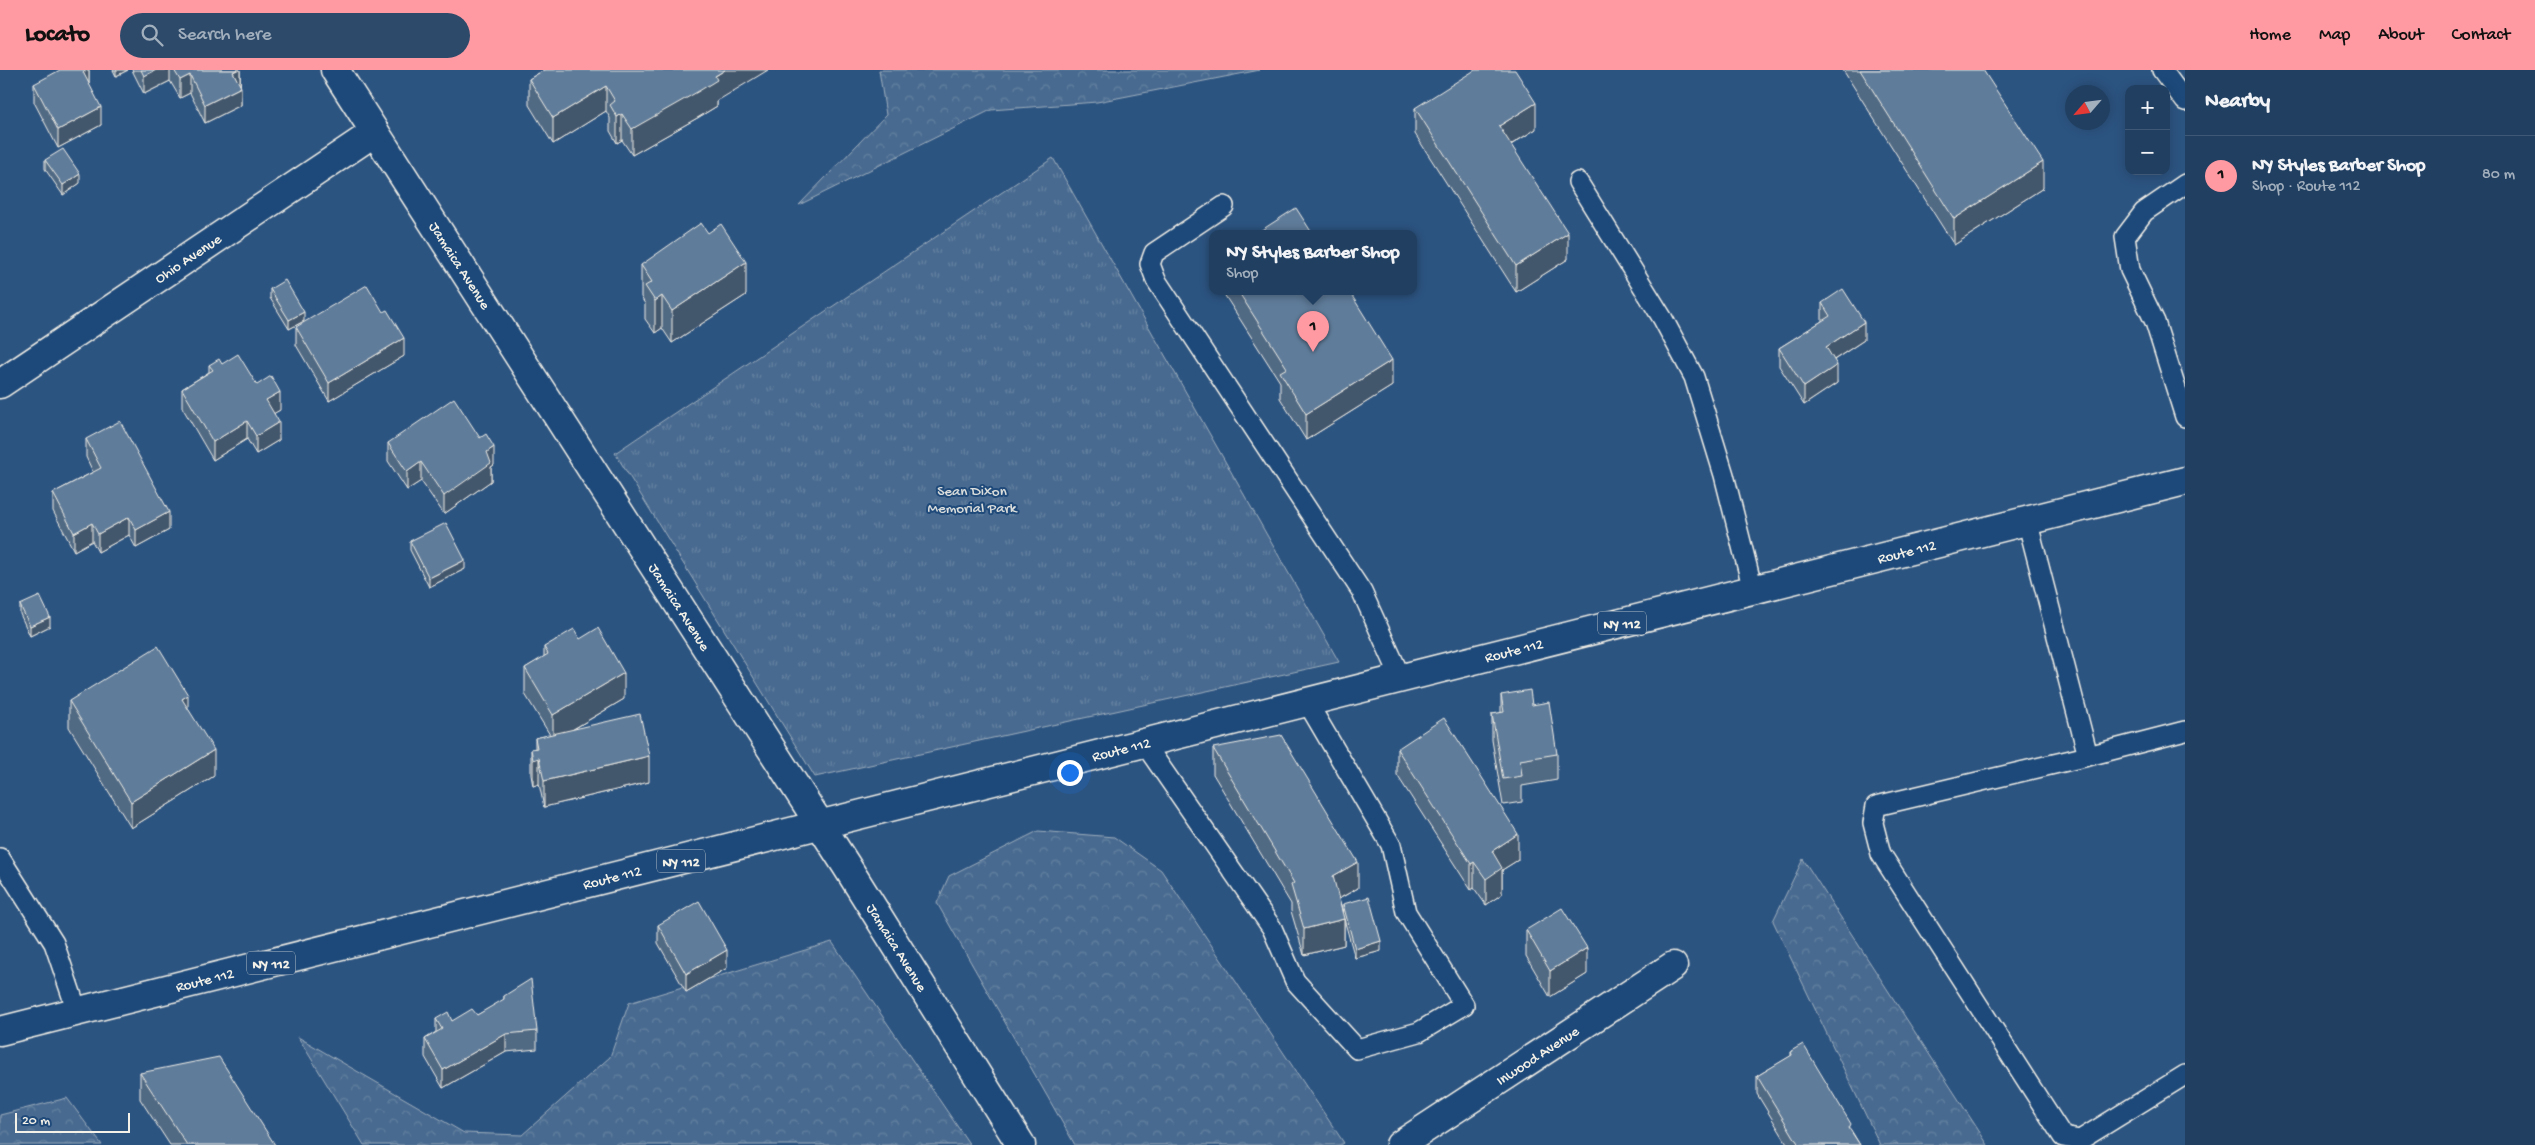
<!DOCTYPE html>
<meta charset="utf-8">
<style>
:root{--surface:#213f61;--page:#2d4a6a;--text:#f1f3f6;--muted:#a2afbd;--line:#3e5876;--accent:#ff9aa2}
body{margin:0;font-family:"Gochi Hand",sans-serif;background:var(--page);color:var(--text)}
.controls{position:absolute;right:15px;top:15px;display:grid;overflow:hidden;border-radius:10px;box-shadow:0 2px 12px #0003}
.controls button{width:45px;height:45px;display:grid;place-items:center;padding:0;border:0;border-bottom:1px solid var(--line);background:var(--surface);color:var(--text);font:25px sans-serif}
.compass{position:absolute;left:2065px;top:15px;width:45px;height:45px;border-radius:50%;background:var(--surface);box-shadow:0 2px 12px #0003;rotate:242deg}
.scale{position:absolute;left:15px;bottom:12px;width:115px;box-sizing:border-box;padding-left:5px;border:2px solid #f4f1e8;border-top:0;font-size:14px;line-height:18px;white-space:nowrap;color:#f4f1e8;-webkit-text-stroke:4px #1f4a7a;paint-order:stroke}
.you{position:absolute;left:1069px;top:702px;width:18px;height:18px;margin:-12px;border:4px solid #fff;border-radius:50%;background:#1a73e8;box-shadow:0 0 0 8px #1a73e833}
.badge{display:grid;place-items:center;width:32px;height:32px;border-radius:50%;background:var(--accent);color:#111;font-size:16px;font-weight:700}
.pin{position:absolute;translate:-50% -41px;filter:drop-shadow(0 1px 2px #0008)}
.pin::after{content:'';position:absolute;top:26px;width:18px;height:15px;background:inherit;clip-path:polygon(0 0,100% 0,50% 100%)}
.popup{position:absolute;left:1209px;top:160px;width:208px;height:65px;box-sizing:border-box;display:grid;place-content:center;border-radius:10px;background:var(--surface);filter:drop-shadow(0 1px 4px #0005);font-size:16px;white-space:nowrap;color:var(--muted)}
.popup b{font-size:19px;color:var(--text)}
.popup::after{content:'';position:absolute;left:50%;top:100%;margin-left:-10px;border:10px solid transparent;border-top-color:var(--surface)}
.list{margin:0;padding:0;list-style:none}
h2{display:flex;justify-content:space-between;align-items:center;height:65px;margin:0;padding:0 20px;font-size:21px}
h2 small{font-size:16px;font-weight:400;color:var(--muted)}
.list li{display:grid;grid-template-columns:32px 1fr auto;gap:15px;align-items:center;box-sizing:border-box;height:80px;padding:0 20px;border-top:1px solid var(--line)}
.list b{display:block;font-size:19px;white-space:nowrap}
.list p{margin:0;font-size:16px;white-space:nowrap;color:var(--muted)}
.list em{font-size:16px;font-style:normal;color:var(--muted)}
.icon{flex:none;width:28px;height:28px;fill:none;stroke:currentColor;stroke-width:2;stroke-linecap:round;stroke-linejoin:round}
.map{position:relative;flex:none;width:2185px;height:1075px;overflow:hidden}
header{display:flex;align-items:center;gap:30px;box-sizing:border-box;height:70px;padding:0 25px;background:var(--accent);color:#111}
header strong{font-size:24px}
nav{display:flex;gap:28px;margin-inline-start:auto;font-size:18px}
.search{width:350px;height:45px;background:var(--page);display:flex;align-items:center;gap:12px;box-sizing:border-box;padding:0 18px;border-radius:28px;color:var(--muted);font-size:19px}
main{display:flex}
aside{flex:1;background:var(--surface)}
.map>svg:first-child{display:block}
.forest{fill:url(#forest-crowns);stroke:#9eaebc}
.park{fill:url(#park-tufts);stroke:#9eaebc}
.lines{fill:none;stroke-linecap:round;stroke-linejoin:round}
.service-casing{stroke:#f4f1e8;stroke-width:22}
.minor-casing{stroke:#f4f1e8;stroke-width:31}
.primary-casing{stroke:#f4f1e8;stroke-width:31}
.service{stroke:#1f4a7a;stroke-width:19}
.minor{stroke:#1f4a7a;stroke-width:28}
.primary{stroke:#1f4a7a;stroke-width:28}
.wall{fill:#516a84;stroke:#f4f1e8}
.shaded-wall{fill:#42566c;stroke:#f4f1e8}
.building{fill:#5e7b9a;stroke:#f4f1e8}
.labels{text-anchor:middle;stroke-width:4;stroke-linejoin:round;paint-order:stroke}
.shield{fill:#1f4a7a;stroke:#b4bfc7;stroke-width:1}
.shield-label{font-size:14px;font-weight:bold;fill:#f4f1e8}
.street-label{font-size:15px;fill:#f4f1e8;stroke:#1f4a7a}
.park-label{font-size:15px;fill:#dadddb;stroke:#1f4a7a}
</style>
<header>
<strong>Locato</strong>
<div class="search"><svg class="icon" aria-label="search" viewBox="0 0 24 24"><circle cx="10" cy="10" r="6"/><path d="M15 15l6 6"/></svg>Search here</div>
<nav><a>Home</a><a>Map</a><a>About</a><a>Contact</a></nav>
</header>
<main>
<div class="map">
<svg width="2185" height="1075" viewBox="0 0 2185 1075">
<defs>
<pattern id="forest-crowns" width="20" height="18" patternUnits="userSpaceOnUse" patternTransform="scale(1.25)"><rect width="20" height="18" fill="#496b90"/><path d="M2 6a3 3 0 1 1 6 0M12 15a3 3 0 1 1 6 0" fill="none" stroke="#6481a0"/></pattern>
<pattern id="park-tufts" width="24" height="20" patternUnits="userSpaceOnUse" patternTransform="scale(1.25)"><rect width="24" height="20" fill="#496b90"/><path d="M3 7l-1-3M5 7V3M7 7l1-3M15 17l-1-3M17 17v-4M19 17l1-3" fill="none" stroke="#6481a0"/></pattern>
</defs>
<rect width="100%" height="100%" fill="#2c5481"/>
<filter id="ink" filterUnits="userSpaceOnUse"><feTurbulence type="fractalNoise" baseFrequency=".02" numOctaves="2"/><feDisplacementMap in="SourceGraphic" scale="10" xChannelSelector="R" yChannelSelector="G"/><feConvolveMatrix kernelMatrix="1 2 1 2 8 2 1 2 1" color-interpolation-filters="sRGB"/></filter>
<g filter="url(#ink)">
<path class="forest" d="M879,0H1260L1097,32L991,40L799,135L886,45Z
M1038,761L1114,767L1161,800L1344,1073L1341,1075H1075L937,833L949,806Z
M1803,789L1988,1075H1880L1773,851Z
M832,872L970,1075H364L298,967L464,1063L522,1065L610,987L629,933Z
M67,1028L102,1075H0V1045Z"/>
<path class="park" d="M1053,88L1339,592L815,707L615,383Z"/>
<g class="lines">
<g class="service-casing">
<path id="service" d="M2162,0L2185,31
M1578,112L1663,249L1694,307L1724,405L1753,520
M2185,114L2144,142L2125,167L2130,200L2155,252L2185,347
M1224,136L1154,183L1150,194L1156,210L1362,522L1401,608
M2027,450L2088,686L2185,661
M1144,673L1272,858L1295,911L1357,979L1419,962L1464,935L1406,842L1391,775L1307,632
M2088,686L1876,736L1873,753L1881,784L2063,1067L2080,1070L2185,1005
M0,788L54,873L77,941"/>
</g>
<g class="minor-casing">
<g id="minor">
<path id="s1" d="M335,0L846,795L1021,1075"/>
<path id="s2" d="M0,314L375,62"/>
<path id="s3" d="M1400,1075L1673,896"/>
</g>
</g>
<g class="primary-casing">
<g id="primary">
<path id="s4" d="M0,961L2185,411"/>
</g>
</g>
<use href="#service" class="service"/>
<use href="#minor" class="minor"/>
<use href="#primary" class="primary"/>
</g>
<path class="wall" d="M89,0V15L101,55L58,78L34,32V14Z
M113,0H128L116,6Z
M132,0H240L241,35L205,53L190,23L180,28L170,11L144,24Z
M544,0L717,31V36L699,47L632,85L622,70L617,73L610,61V48L606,41L553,74L529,35V9Z
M1843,0H1983L2043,118L1954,175Z
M1415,38L1536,59L1511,75L1568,189L1516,222L1415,64Z
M45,90L80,113L63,125L45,99Z
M641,195L746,225L672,273L662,258L655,263L645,249V234L641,227Z
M270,219L304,251L289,259L270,228Z
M1222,221H1349L1392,316L1306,370L1280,328V312Z
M1822,233L1864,270L1834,290L1837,313L1804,335L1779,296V278L1822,251Z
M296,257L404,286L329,331L296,275Z
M222,294L257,315L280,340L274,343L279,370L256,384L247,369L213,390L182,337V319L209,302V295Z
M86,369L169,460L136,478L129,465L98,482L92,471L74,481L53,441V423L93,402L86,387Z
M388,373L494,395L491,397V411L444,444L421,411L407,420L388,391Z
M410,471L465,499L429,517L410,480Z
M20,535L50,556L30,566L20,544Z
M580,569L624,629L572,660L649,712L544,737L539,714L533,716L531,705V679H535V668L550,665L525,624V598L544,587V577Z
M1501,625L1532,635L1557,684V710L1522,716V732L1503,735L1492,670V644L1501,643Z
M69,631L188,638L214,706L131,758L69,657Z
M1213,678L1358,818L1339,829L1343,843V834L1381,881L1355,888L1344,849V875L1304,885L1291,841V834L1213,704Z
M1397,679L1518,790L1502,800V824L1486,835L1474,818L1471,820L1397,705Z
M658,855L727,898L686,922L658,873Z
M1526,860L1587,904L1550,927L1526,886Z
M504,926L537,961V979L506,982L443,1018L425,987V969L436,962V949L452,951L477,945L504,930Z
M1791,981L1851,1060L1860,1075H1788L1757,1024V1006L1791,986Z
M140,1003L275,1075H170L140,1029Z"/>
<path class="shaded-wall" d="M87,0H89V17L83,2Z
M116,0H128L116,6Z
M156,0H170V11L144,24V6Z
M237,0H240V17L233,2Z
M725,0H768L717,31V36L699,47L632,85V59Z
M190,5V23L180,28V10Z
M606,16V41L553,74V48Z
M241,17V35L205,53V35Z
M1536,33V59L1499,82V56Z
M101,37V55L58,78V60Z
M622,44V70L617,73V47Z
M2043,92V118L1954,175V149Z
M80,104V113L63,125V115Z
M1568,163V189L1516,222V196Z
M746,192V225L672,273V241Z
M662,226V258L655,263V231Z
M304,242V251L289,259V250Z
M1864,252V270L1826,295V277Z
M404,268V286L329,331V313Z
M1392,290V316L1306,370V344Z
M1837,295V313L1804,335V317Z
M280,322V340L266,348V330Z
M247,351V369L213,390V372Z
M279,352V370L256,384V366Z
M494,377V395L491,397V411L444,444V426L487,382Z
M421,392V411L407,420V402Z
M169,442V460L136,478V460Z
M129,447V465L98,482V464Z
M92,453V471L74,481V463Z
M465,490V499L429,517V508Z
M50,547V556L30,566V556Z
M624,603V629L553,671V645Z
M188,625V651L182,629Z
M214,680V706L131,758V732Z
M649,686V712L544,737V711Z
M539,688V714L533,716V690Z
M1518,764V790L1502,800V824L1486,835V809L1492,781Z
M1358,792V818L1333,832V806Z
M1474,792V818L1471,820V794Z
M1344,849V875L1304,885V859Z
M1381,871V881L1355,888V879Z
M1587,878V904L1550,927V901Z
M727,880V898L686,922V904Z
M506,964V982L443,1018V1000Z"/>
<path class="building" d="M60,0H87L83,2L101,37L58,60L34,14Z
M141,0H156L144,6Z
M174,0H237L233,2L241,17L205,35L190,5L180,10Z
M544,0H725L715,6L717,10L699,21L632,59L622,44L617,47L610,35L615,31L606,16L553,48L529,9Z
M1475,0H1515L1536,33L1499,56L1568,163L1516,196L1415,38Z
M1860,0H1983L2043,92L1954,149Z
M63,79L80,104L63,115L45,90Z
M1296,138L1312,163H1257Z
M701,153L708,163L721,154L746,192L672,241L662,226L655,231L645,216L652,212L641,195Z
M285,210L304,242L289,250L270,219Z
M367,215L383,242L387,240L404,268L329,313L296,257Z
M1843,219L1864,252L1826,277L1837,295L1804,317L1779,278L1830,246L1822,233Z
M1238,221H1349L1392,290L1306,344L1280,302L1287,298Z
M238,284L257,315L271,306L280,322L266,330L279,352L256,366L247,351L213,372L182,319L213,300L209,295L219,289L222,294Z
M454,328L480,368L486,364L494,377L487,382L491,393L444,426L421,392L407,402L388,373Z
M120,351L169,442L136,460L129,447L98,464L92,453L74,463L53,423L101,398L86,369Z
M446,453L465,490L429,508L410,471Z
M40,526L50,547L30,556L20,535Z
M598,558L624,603L553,645L525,598L548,584L544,577L574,559L580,569Z
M158,576L188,625L182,629L214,680L131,732L69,631Z
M1530,620L1532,635L1549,632L1557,684L1520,690L1522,706L1503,709L1492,644L1504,642L1501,625Z
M640,644L649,686L544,711L539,688L533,690L531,679L537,678L535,668Z
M1444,648L1518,764L1492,781L1502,798L1486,809L1474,792L1471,794L1397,679Z
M1281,665L1358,792L1333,806L1344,849L1304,859L1291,815L1294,813L1213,678Z
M1369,827L1381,871L1355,879L1343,834Z
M699,831L727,880L686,904L658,855Z
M1562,838L1587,878L1550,901L1526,860Z
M531,909L537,961L506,964L443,1000L425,969L442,959L436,949L448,942L452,951L472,939L477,945L504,929V926Z
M1803,974L1851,1054L1849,1058L1860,1075H1799L1757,1006L1792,985L1791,981Z
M219,987L275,1075H187L140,1003Z"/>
</g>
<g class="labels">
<g class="shield">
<rect x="1598" y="541.5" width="48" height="23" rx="4"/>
<rect x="657" y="779.5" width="48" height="23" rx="4"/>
<rect x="247" y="881.5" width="48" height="23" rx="4"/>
</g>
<g class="shield-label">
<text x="1622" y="558">NY 112</text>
<text x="681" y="796">NY 112</text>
<text x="271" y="898">NY 112</text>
</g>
<g class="street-label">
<text dy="5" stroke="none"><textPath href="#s2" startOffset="226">Ohio Avenue</textPath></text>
<text dy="5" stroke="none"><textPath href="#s1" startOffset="232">Jamaica Avenue</textPath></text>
<text dy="5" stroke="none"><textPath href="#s4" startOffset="1966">Route 112</textPath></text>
<text dy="5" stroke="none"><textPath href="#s1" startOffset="638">Jamaica Avenue</textPath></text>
<text dy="5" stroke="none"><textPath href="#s4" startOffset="1561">Route 112</textPath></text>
<text dy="5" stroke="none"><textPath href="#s4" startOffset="1156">Route 112</textPath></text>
<text dy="5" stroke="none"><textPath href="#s4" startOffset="631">Route 112</textPath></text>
<text dy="5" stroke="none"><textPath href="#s1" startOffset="1042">Jamaica Avenue</textPath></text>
<text dy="5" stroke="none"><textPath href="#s4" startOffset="211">Route 112</textPath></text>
<text dy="5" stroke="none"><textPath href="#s3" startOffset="164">Inwood Avenue</textPath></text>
</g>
<g class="park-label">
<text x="972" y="425">Sean Dixon<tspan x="972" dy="17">Memorial Park</tspan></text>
</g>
</g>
</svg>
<div class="controls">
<button>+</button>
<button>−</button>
</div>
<svg class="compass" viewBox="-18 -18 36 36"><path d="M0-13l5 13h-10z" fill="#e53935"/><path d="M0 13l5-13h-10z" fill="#a2afbd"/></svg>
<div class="scale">20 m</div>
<div class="you"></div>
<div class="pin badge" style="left:1313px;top:282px">1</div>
<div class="popup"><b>NY Styles Barber Shop</b>Shop</div>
</div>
<aside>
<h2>Nearby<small></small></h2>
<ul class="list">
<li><span class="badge">1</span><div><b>NY Styles Barber Shop</b><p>Shop · Route 112</p></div><em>80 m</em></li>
</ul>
</aside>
</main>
